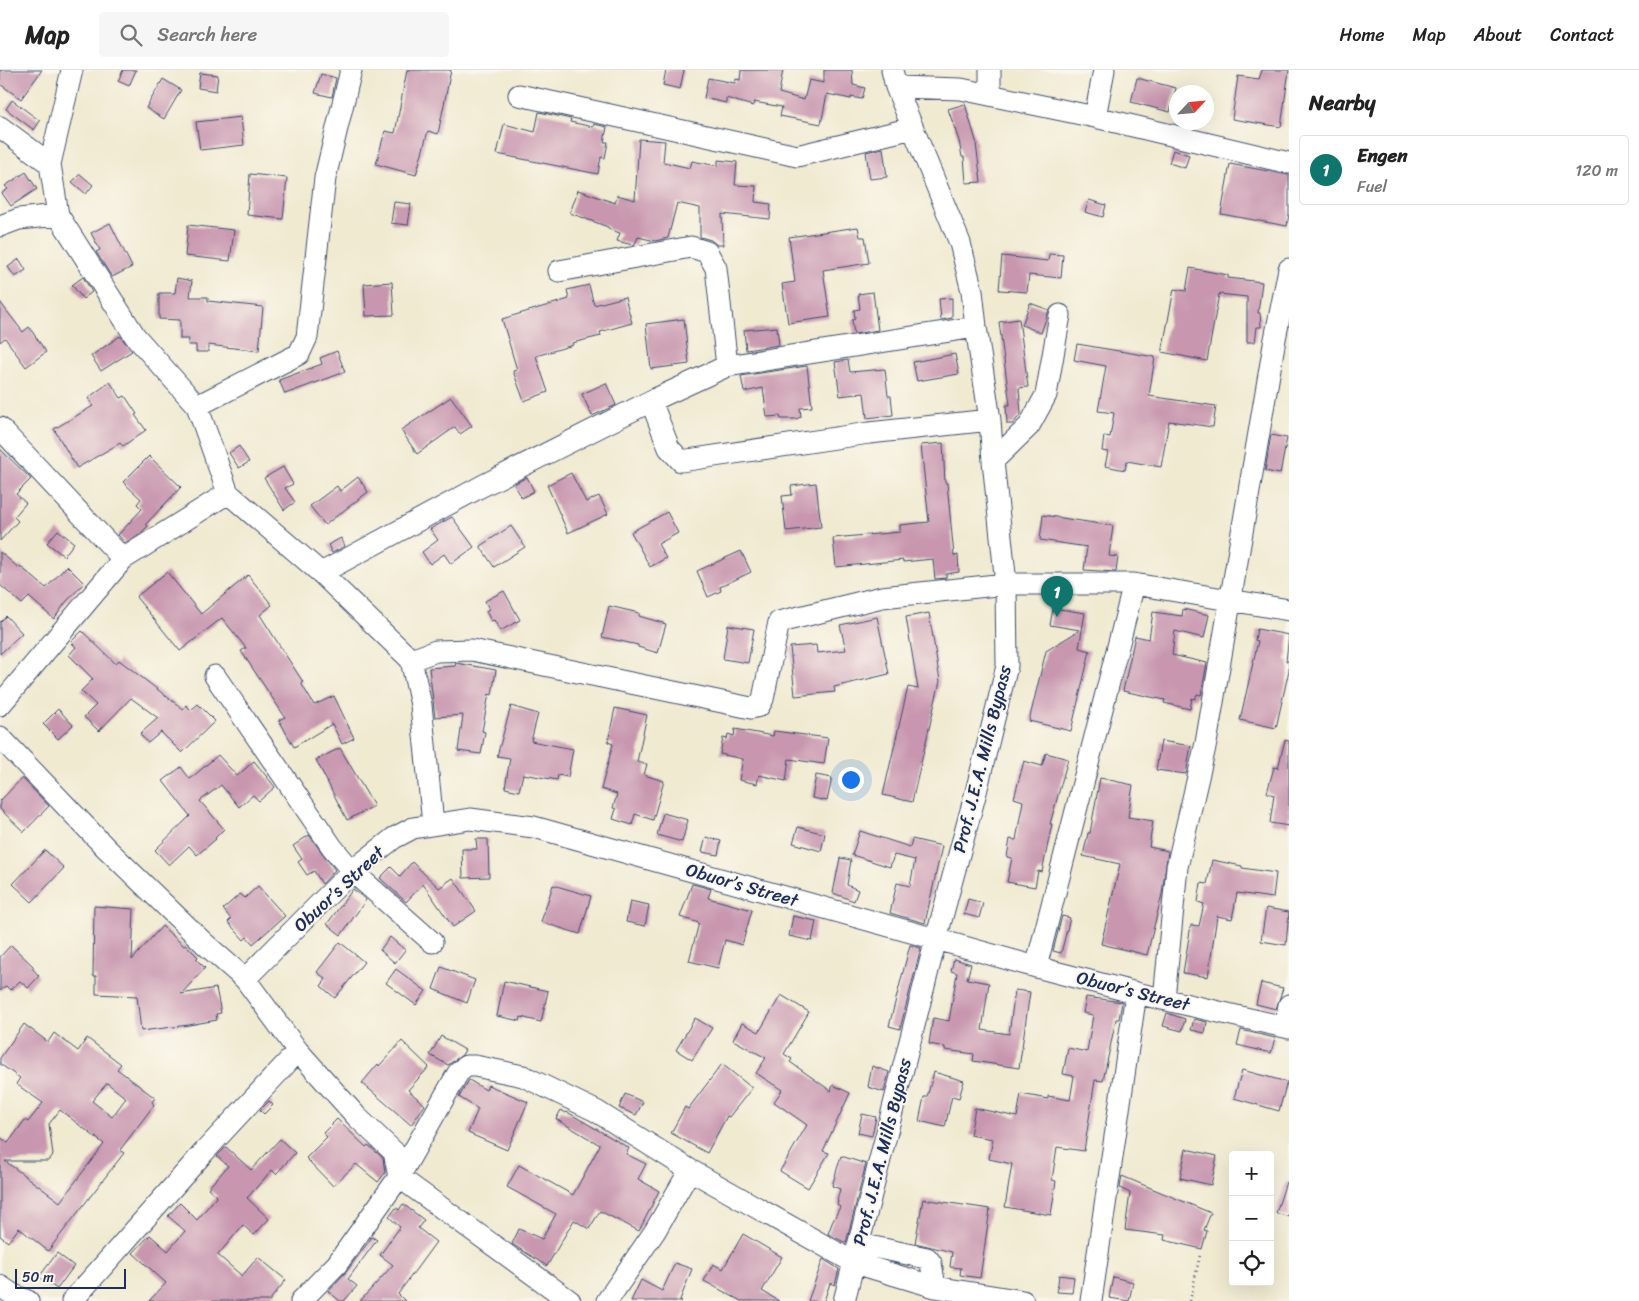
<!DOCTYPE html>
<meta charset="utf-8">
<style>
:root{--surface:#fff;--page:#f6f6f6;--text:#222;--muted:#767676;--line:#e0e0e0;--accent:#0f766e}
body{margin:0;font-family:Sriracha,sans-serif;background:var(--page);color:var(--text)}
.controls{position:absolute;right:15px;bottom:15px;display:grid;overflow:hidden;border-radius:5px;box-shadow:0 5px 20px #0002}
.controls button{width:45px;height:45px;display:grid;place-items:center;padding:0;border:0;border-bottom:1px solid var(--line);background:var(--surface);color:var(--text);font:25px sans-serif}
.compass{position:absolute;left:1169px;top:15px;width:45px;height:45px;border-radius:50%;background:var(--surface);box-shadow:0 5px 20px #0002;rotate:64deg}
.scale{position:absolute;left:15px;bottom:12px;width:111px;box-sizing:border-box;padding-left:5px;border:2px solid #1b2f5e;border-top:0;font-size:14px;line-height:18px;white-space:nowrap;color:#1b2f5e;-webkit-text-stroke:4px #fbf7ec;paint-order:stroke}
.you{position:absolute;left:850px;top:709px;width:18px;height:18px;margin:-12px;border:4px solid #fff;border-radius:50%;background:#1a73e8;box-shadow:0 0 0 8px #1a73e833}
.badge{display:grid;place-items:center;width:32px;height:32px;border-radius:50%;background:var(--accent);color:#fff;font-size:16px;font-weight:700}
.pin{position:absolute;translate:-50% -41px;filter:drop-shadow(0 1px 2px #0008)}
.pin::after{content:'';position:absolute;top:26px;width:18px;height:15px;background:inherit;clip-path:polygon(0 0,100% 0,50% 100%)}
.list{margin:0;padding:0;list-style:none}
h2{display:flex;justify-content:space-between;align-items:center;height:65px;margin:0;padding:0 20px;font-size:21px}
h2 small{font-size:16px;font-weight:400;color:var(--muted)}
.list li{display:grid;grid-template-columns:32px 1fr auto;gap:15px;align-items:center;box-sizing:border-box;height:70px;margin:0 10px 10px;padding:0 10px;border:1px solid var(--line);border-radius:5px}
.list b{display:block;font-size:19px;white-space:nowrap}
.list p{margin:0;font-size:16px;white-space:nowrap;color:var(--muted)}
.list em{font-size:16px;font-style:normal;color:var(--muted)}
.icon{flex:none;width:28px;height:28px;fill:none;stroke:currentColor;stroke-width:2;stroke-linecap:round;stroke-linejoin:round}
.map{position:relative;flex:none;width:1289px;height:1231px;overflow:hidden}
header{display:flex;align-items:center;gap:30px;box-sizing:border-box;height:70px;padding:0 25px;background:var(--surface);border-bottom:1px solid var(--line)}
header strong{font-size:24px}
nav{display:flex;gap:28px;margin-inline-start:auto;font-size:18px}
.search{width:350px;height:45px;background:var(--page);display:flex;align-items:center;gap:12px;box-sizing:border-box;padding:0 18px;border-radius:5px;color:var(--muted);font-size:19px}
main{display:flex}
aside{flex:1;background:var(--surface)}
.map>svg:first-child{display:block}
.building{fill:#c897af;fill-rule:evenodd}
.lines{fill:none;stroke-linecap:round;stroke-linejoin:round}
.minor-casing{stroke:#3b4b6f;stroke-width:23}
.path{stroke:#3b4b6f;stroke-width:2.5;stroke-dasharray:1 4;stroke-linecap:butt}
.minor{stroke:#fff;stroke-width:21}
.labels{text-anchor:middle;stroke-width:4;stroke-linejoin:round;paint-order:stroke}
.street-label{font-size:18px;fill:#1b2f5e;stroke:#fbf7ec}
</style>
<header>
<strong>Map</strong>
<div class="search"><svg class="icon" aria-label="search" viewBox="0 0 24 24"><circle cx="10" cy="10" r="6"/><path d="M15 15l6 6"/></svg>Search here</div>
<nav><a>Home</a><a>Map</a><a>About</a><a>Contact</a></nav>
</header>
<main>
<div class="map">
<svg width="1289" height="1231" viewBox="0 0 1289 1231">
<rect width="100%" height="100%" fill="#fbf7ec"/>
<filter id="ink" filterUnits="userSpaceOnUse"><feTurbulence type="fractalNoise" baseFrequency=".02" numOctaves="2"/><feDisplacementMap in="SourceGraphic" scale="10" xChannelSelector="R" yChannelSelector="G"/><feConvolveMatrix kernelMatrix="1 2 1 2 8 2 1 2 1" color-interpolation-filters="sRGB"/></filter>
<filter id="wash" filterUnits="userSpaceOnUse"><feTurbulence type="fractalNoise" baseFrequency=".0096" numOctaves="4" result="noise"/><feDisplacementMap in="SourceGraphic" scale="20" xChannelSelector="R" yChannelSelector="G"/><feGaussianBlur stdDeviation="1.12" result="paint"/><feColorMatrix in="noise" values="0 0 0 0 0 0 0 0 0 0 0 0 0 0 0 0 0 1.4 0 .05"/><feComposite in="paint" operator="in"/></filter>
<g filter="url(#wash)">
<rect width="100%" height="100%" fill="#f0ead1"/>
<g id="blocks">
<path class="building" d="M0,0H42L21,29L0,14Z
M123,0H136L129,16L118,11Z
M407,0H451L438,64L428,61L416,105L376,94L385,61L395,63Z
M666,0H684L680,19L663,15Z
M741,0H783L779,23L804,30L809,10L824,13V0H852L853,15L865,18L862,29L851,27V29L827,24L821,54L780,46L782,37L754,32L753,36L726,28V33L704,28L708,8L735,13L736,9L740,10Z
M1262,0H1289L1281,57L1232,49L1238,6L1259,9Z
M200,3L218,5L216,21L198,18Z
M321,4L336,8L332,27L315,23Z
M1137,8L1176,18L1170,42L1131,32Z
M163,9L181,20L164,49L146,38Z
M12,30L40,51L34,60L6,39Z
M965,34L977,74H976L981,112L966,113L964,87H962L959,71L948,39Z
M539,42L571,49L570,52L593,57L594,54L607,57L604,72H608L605,88L601,87L598,104L497,84L504,54L535,62Z
M241,47L244,75L200,80L196,52Z
M639,69L665,71L663,92L690,98L692,91L718,96V90L737,92L735,115L756,116L755,132L771,134L770,149L722,144L723,175H717L711,170L700,167V138L677,133L668,168L655,171L638,167L635,174L633,175L617,171L620,163L608,159V157L570,143L578,120L615,133L617,125L635,130Z
M883,78L887,107L870,109L866,82Z
M1173,80L1189,85L1185,98L1169,93Z
M1230,94L1289,105V144L1287,156L1221,144Z
M26,102L37,119L11,136L2,123L8,119L5,116Z
M80,104L93,115L86,124L72,112Z
M250,104L287,108L283,149L247,145Z
M1089,130L1106,135L1103,147L1085,142Z
M394,132L411,134L408,155L391,153Z
M110,153L132,197L112,207L96,182L100,180L91,163Z
M188,155L234,160L230,191L185,186Z
M858,157L860,167H865L869,193L823,200L830,247L788,253L782,214L795,212L789,167Z
M1049,184L1063,185L1061,208L1029,205L1027,222L999,220L1002,186L1048,191Z
M19,189L26,200L15,207L8,197Z
M1190,198L1228,205V208L1262,212L1258,243H1260L1261,257H1257L1255,272H1247V227L1219,224L1207,291L1162,282L1174,219L1186,221Z
M83,207L92,222L83,229L72,215Z
M177,208L192,211L190,227H208V231L263,237L259,281L208,275V282H196V275H188L189,269H180V250L159,249V223H175Z
M392,212L394,245L366,246L364,214Z
M589,215L594,235L625,227L632,253L600,262L601,266L572,273L573,275L536,286L548,322L524,331L513,301L517,300L502,249L569,229L567,220Z
M873,222L878,260L854,264L852,250L855,249L854,240L860,239L858,224Z
M952,228V248L941,250L939,229Z
M0,232L23,262L29,257L46,282L26,297L5,268L0,272Z
M1030,233L1049,240L1041,263L1022,255Z
M684,249L689,294L651,299L646,254Z
M1019,249L1028,317L1019,318L1021,344L1013,354H1007L1006,335H1010L999,252Z
M777,257L779,275L746,280L744,260Z
M120,266L132,281L101,301L91,286Z
M1077,274L1155,287L1149,326L1216,336L1213,357L1169,351L1161,397L1127,391L1125,400L1105,396L1108,382L1102,381L1104,366L1110,367L1114,343L1098,341L1106,296L1074,290Z
M337,281L345,302L285,324L279,310L322,294L320,288Z
M955,284L959,304L917,311L913,292Z
M848,290L850,302L885,299L888,326H891L893,345L867,348L864,323L840,326L835,292Z
M807,296L812,337L800,338L801,347L796,349H781L780,346L767,347L763,318L744,322L741,306Z
M110,312L121,328L125,326L137,344L135,345L146,360L123,376L120,373L77,398L54,359L93,336L88,328Z
M606,313L616,335L592,346L582,324Z
M451,327L472,356L460,364L455,357L417,384L401,360Z
M1271,365L1287,368L1280,404L1265,401Z
M943,373L945,413H947L954,486L958,485L959,502L946,504V508L935,509L933,489L903,492V490L836,497L833,468L900,462V455L929,452L921,375Z
M239,376L249,392L239,398L229,383Z
M0,379L31,409L16,424L26,433L14,447L18,451L0,471Z
M149,386L181,417L146,454L148,456L141,463L125,473L118,465L142,439L137,434L141,429L123,412Z
M283,397L293,414L285,418L295,432L284,440L264,408Z
M571,403L586,432L599,426L608,444L568,463L547,415Z
M358,407L368,422L325,455L310,436L337,416L340,421Z
M527,407L534,421L522,428L514,414Z
M816,413L821,457L786,461L782,426L792,425L791,416Z
M667,442L678,463L658,474L666,488L650,497L631,462Z
M1043,445L1113,456L1109,486L1118,487L1116,502L1084,500L1087,477L1040,470Z
M452,447L474,477L451,494L444,484L430,494L422,482L438,470L430,459Z
M511,456L525,477L494,497L480,476Z
M58,460L74,473L64,486L47,473Z
M341,468L345,476L332,483L328,475Z
M741,481L751,502L720,517L721,521L708,527L697,501Z
M0,482L19,498L20,496L46,518L67,496L84,513L66,532L54,549L29,527L22,534L0,515Z
M167,502L201,544L248,505L272,535L260,545L303,612L301,613L314,635L334,626L354,668L342,674L332,654L294,677L279,650L285,647L241,581L246,578L222,548L180,581L136,527Z
M504,521L520,550L500,561L494,550L491,551L486,541L489,539L485,531Z
M609,536L639,543V546L666,554L658,583L638,577V575L602,567Z
M1053,538L1085,543L1079,578L1090,581L1071,661L1029,651L1046,581L1080,560L1050,555Z
M1183,539L1209,545L1204,568L1175,561L1172,585L1207,593L1201,625L1197,624L1195,629L1192,628L1190,639L1164,633L1165,630L1123,621L1135,566L1149,569L1153,542L1182,546Z
M929,543L940,611L912,732L883,725L908,617L918,619L906,547Z
M6,546L22,563L0,584V552Z
M877,547L889,604L834,617L835,622L795,626L790,577L816,575L817,583L846,580L840,555Z
M728,555L754,559L748,593L723,589Z
M1257,559L1289,565L1286,591H1289V600L1276,658L1240,650L1258,571L1255,570Z
M82,561L116,594L119,590L183,639L186,635L191,640L198,634L215,651L182,683L161,662L148,673L140,664L158,648L131,628L99,661L84,647L96,635L81,621L93,609L69,585L76,577L71,572Z
M456,593L496,600L492,625L489,624L482,661L485,662L481,684L458,681L463,645L435,647L429,598L455,596Z
M511,636L538,644L531,671L573,679L568,707L558,705L557,710L523,704L519,721L505,718L510,688L497,686Z
M615,638L647,645L637,692L647,694L644,705L664,711L653,750L635,744L632,755L613,749L616,739L613,738L617,724L601,719L613,674L608,672Z
M58,639L73,655L58,669L43,654Z
M735,659L773,666L774,661L828,668L824,694L789,689L786,711L759,705L757,714L739,710L743,689L720,684L723,668L727,669L728,664L734,666Z
M1285,670L1289,671V756L1270,753L1274,725L1267,723L1274,697L1278,698Z
M1161,671L1191,676L1186,704L1156,700Z
M340,678L374,736L347,750L316,690Z
M1046,683L1068,689L1050,754H1052L1042,802L1038,801L1035,817L1007,812L1012,788L1007,787L1010,769L1016,770L1023,731L1014,728L1024,691L1042,696Z
M218,685L237,706L254,691L275,717L259,731L253,725L239,737L221,715L200,731L224,759L215,768L216,769L197,785L189,776L169,795L155,780L190,746L163,711L181,697L190,709Z
M816,705L832,708L827,731L812,728Z
M22,708L49,736L24,762L0,739V731Z
M1100,708L1133,715L1128,747L1153,751L1149,777L1168,781L1162,824L1147,885L1101,874L1120,794L1083,786L1088,763H1090Z
M663,743L688,750L682,772L657,765Z
M798,757L825,764L821,781L793,773Z
M860,761L910,777L912,769L942,776L925,853L890,843L897,813L910,816L915,790L894,785L890,797L852,785Z
M309,765L335,800L322,814L314,801L307,805L298,792L302,789L293,776Z
M706,767L721,771L718,785L702,782Z
M476,769H488L489,807L463,808L462,779H477Z
M45,780L64,798L32,832L13,814Z
M840,788L851,790L847,815L858,820L854,831L833,823Z
M1212,790L1242,796V798L1276,803L1273,828L1237,823L1232,849L1217,846L1208,907L1183,903L1191,855L1199,856L1204,834L1198,832L1201,813L1207,814Z
M412,792L439,818L453,808L476,841L453,857L423,814L406,832L380,808L391,797L400,806Z
M692,814L711,819L708,828L752,840L742,875L725,870L718,898L689,891L699,853L680,847Z
M553,815L591,826L580,864L541,852Z
M258,816L285,846L253,874L247,867L244,870L228,852L231,849L223,839L240,824L245,828Z
M353,819L366,830L341,865L327,854Z
M968,829L983,833L979,848L964,844Z
M630,831L649,835L645,856L626,852Z
M94,836L134,839L132,890L162,856L184,876L186,875L198,887L196,889L205,898L181,924L216,918L221,943L216,944L217,950L189,955L141,961L137,926L96,924V906H93Z
M1266,838L1289,842L1286,875L1261,871Z
M793,846L816,851L812,871L789,866Z
M1062,846L1070,848L1061,883L1053,881Z
M390,867L405,880L395,893L380,880Z
M340,872L364,892L335,928L321,916L326,909L317,902Z
M11,875L34,897L32,898L39,906L28,918L20,911L10,920L6,916L0,921V887Z
M910,875L921,878L900,959L889,956Z
M954,889L971,894L967,909L989,913L982,960L1009,964L1015,920L1030,922L1019,998L973,991L974,984L945,980V977L929,974L933,948L949,951L957,903L951,901Z
M441,897L475,910L467,933L433,919Z
M396,899L426,921L416,935L386,913Z
M504,911L548,921L541,952L521,947L520,951L497,946Z
M1261,913L1283,918L1276,939L1256,934Z
M781,925L809,942L784,984L792,989L790,992L831,1021L833,1015L850,1023L823,1081L829,1083L808,1118L780,1101L807,1055L774,1032L782,1020L756,1003L766,988L733,970L742,953L759,962Z
M1086,927L1122,932L1119,949H1116L1103,1011L1095,1010L1084,1081L1057,1077L1052,1110L1056,1111L1051,1145L1005,1137L1012,1094L989,1089L993,1069L970,1065L975,1038L1017,1047L1021,1024L1048,1029V1026L1070,1030L1074,1006L1063,1004L1068,978L1087,982L1093,945L1083,943Z
M1167,943L1185,949L1182,961L1163,956Z
M695,948L712,958L692,990L676,980Z
M1194,949L1207,952L1205,963L1191,960Z
M24,954L48,972L54,963L78,981L87,968L121,994L117,999L155,1028L152,1032L154,1035L120,1080L124,1083L48,1181L19,1158L8,1172L0,1166V1067L8,1073L25,1050L28,1052L43,1033L16,1014L20,1008L0,994V988ZM107,1013L126,1028L112,1047L92,1031ZM60,1040L104,1074L60,1132L5,1091H48L53,1085L49,1054Z
M1241,960L1275,968L1271,983L1237,975Z
M441,966L465,980L462,985L448,995L430,985Z
M402,971L429,997L408,1020L425,1035L411,1055L362,1013L378,994L379,996Z
M722,994L752,1018L729,1047L727,1046L707,1083L671,1063L685,1037L688,1039Z
M872,996L889,1002L884,1022L868,1017Z
M1242,1000L1287,1012L1279,1041L1234,1028Z
M934,1002L964,1011L959,1028L952,1026L945,1057L919,1051L924,1027H927Z
M469,1010L486,1020L488,1015L528,1032L507,1080L468,1063L478,1039L459,1027Z
M625,1024L643,1032L636,1045L619,1038Z
M269,1031L273,1035L264,1044L260,1040Z
M561,1040L566,1043L567,1042L629,1078L626,1084L646,1094L638,1109L659,1121L639,1161L600,1141L589,1159L574,1150L547,1196L512,1174L519,1159L542,1169L556,1144L507,1117L519,1095L573,1125L600,1075L556,1049Z
M862,1044L876,1047L872,1066L858,1063Z
M337,1049L366,1077L368,1075L383,1088L385,1103L378,1112L356,1094L333,1116L306,1088L327,1067L323,1063Z
M280,1069L295,1083L276,1104L272,1100L247,1128L269,1149L254,1165L243,1155L218,1185L242,1206L258,1187L286,1210L269,1231H149L166,1213L133,1183L150,1165L168,1181L185,1161L168,1146L180,1133L197,1150L217,1126L208,1118L228,1096L217,1086L226,1077L251,1100Z
M1186,1079L1217,1086L1211,1115L1180,1108Z
M841,1086L866,1094L846,1173L828,1164L832,1153L840,1137L837,1135L838,1131H837L840,1119L832,1116Z
M1122,1106L1211,1143L1204,1160L1207,1161L1202,1179L1164,1170L1165,1165L1125,1160L1130,1123L1120,1118Z
M1286,1112H1289V1147L1276,1143Z
M923,1129L990,1139L980,1208L960,1205L961,1198L950,1197L952,1182L915,1173Z
M403,1134L424,1150L418,1158L436,1172L398,1224L405,1231H360L393,1195L380,1185L400,1157L389,1147L396,1138L399,1140Z
M743,1164L782,1187L762,1221L779,1231H741L704,1211L713,1194L723,1199Z
M372,1167L377,1170L348,1209L357,1216L344,1231H340L328,1221L347,1201Z
M57,1183L74,1196L57,1219L39,1207Z
M823,1189L839,1199L835,1215L830,1213L824,1231H808Z
M675,1193L692,1199L680,1230L682,1231H631L641,1210L662,1221Z
M1059,1205L1074,1207L1072,1223L1057,1222Z
M1113,1207L1133,1212L1129,1231L1109,1228Z"/>
</g>
</g>
<g filter="url(#ink)">
<use href="#blocks" fill-opacity="0" stroke="#3b4b6f" stroke-width="1"/>
<g class="lines">
<g class="minor-casing">
<path id="minor" d="M72,0L50,94L58,145L135,266L197,336L228,423L321,503L411,590L421,635L433,754
M896,17L961,19L1095,47L1289,93
M519,25L797,86L913,58
M990,25V0
M1095,47L1104,0
M0,57L50,94
M0,156L19,149L58,145
M559,201L691,177L707,182L716,198L727,296
M651,331L669,378L681,391L869,363L990,350
M197,336L299,284L307,267L325,108L351,0
M0,358L123,489
M993,391L1029,356L1046,325L1060,245
M321,503L482,416L651,331L727,296L976,257
M411,590L436,581L472,580L751,638L759,636L763,629L779,552L882,527L1006,514H1134L1289,540
M215,606L332,777L352,801L432,872
M0,635L123,489L228,423
M0,667L106,778L205,874L245,909L298,981L357,1047L394,1082L399,1107L570,1231
M1036,897L1134,514
M245,909L352,801L394,768L413,758L470,749L534,757L1036,897L1136,923L1289,958
M1164,929L1177,797L1206,673L1275,269L1289,199
M1285,957L1289,935
M859,1174L927,1188L931,1193L935,1217
M0,1216L12,1224L28,1231
M72,1231L204,1082L298,981
M301,1231L337,1194L399,1107L458,1003L466,996H475L523,1006L596,1041L690,1100L855,1193L935,1217L1023,1231
M607,1231L655,1161L690,1100
M844,1231L936,869L976,722L1007,596L1006,514L993,391L990,350L976,257L972,221L960,173L896,17L892,0
M1091,1231L1136,923"/>
</g>
<path class="path" d="M1190,1231L1200,1185"/>
<use href="#minor" class="minor"/>
</g>
</g>
<g class="labels">
<g class="street-label">
<text transform="translate(982 689) rotate(-76)" y="6">Prof. J.E.A. Mills Bypass</text>
<text transform="translate(742 815) rotate(16)" y="6">Obuor’s Street</text>
<text transform="translate(339 819) rotate(-43)" y="6">Obuor’s Street</text>
<text transform="translate(1133 921) rotate(14)" y="6">Obuor’s Street</text>
<text transform="translate(882 1082) rotate(-76)" y="6">Prof. J.E.A. Mills Bypass</text>
</g>
</g>
</svg>
<div class="controls">
<button>+</button>
<button>−</button>
<button><svg class="icon" aria-label="locate" viewBox="0 0 24 24"><circle cx="12" cy="12" r="6"/><path d="M12 2v4M12 18v4M2 12h4M18 12h4"/></svg></button>
</div>
<svg class="compass" viewBox="-18 -18 36 36"><path d="M0-13l5 13h-10z" fill="#e53935"/><path d="M0 13l5-13h-10z" fill="#767676"/></svg>
<div class="scale">50 m</div>
<div class="you"></div>
<div class="pin badge" style="left:1057px;top:547px">1</div>
</div>
<aside>
<h2>Nearby<small></small></h2>
<ul class="list">
<li><span class="badge">1</span><div><b>Engen</b><p>Fuel</p></div><em>120 m</em></li>
</ul>
</aside>
</main>
